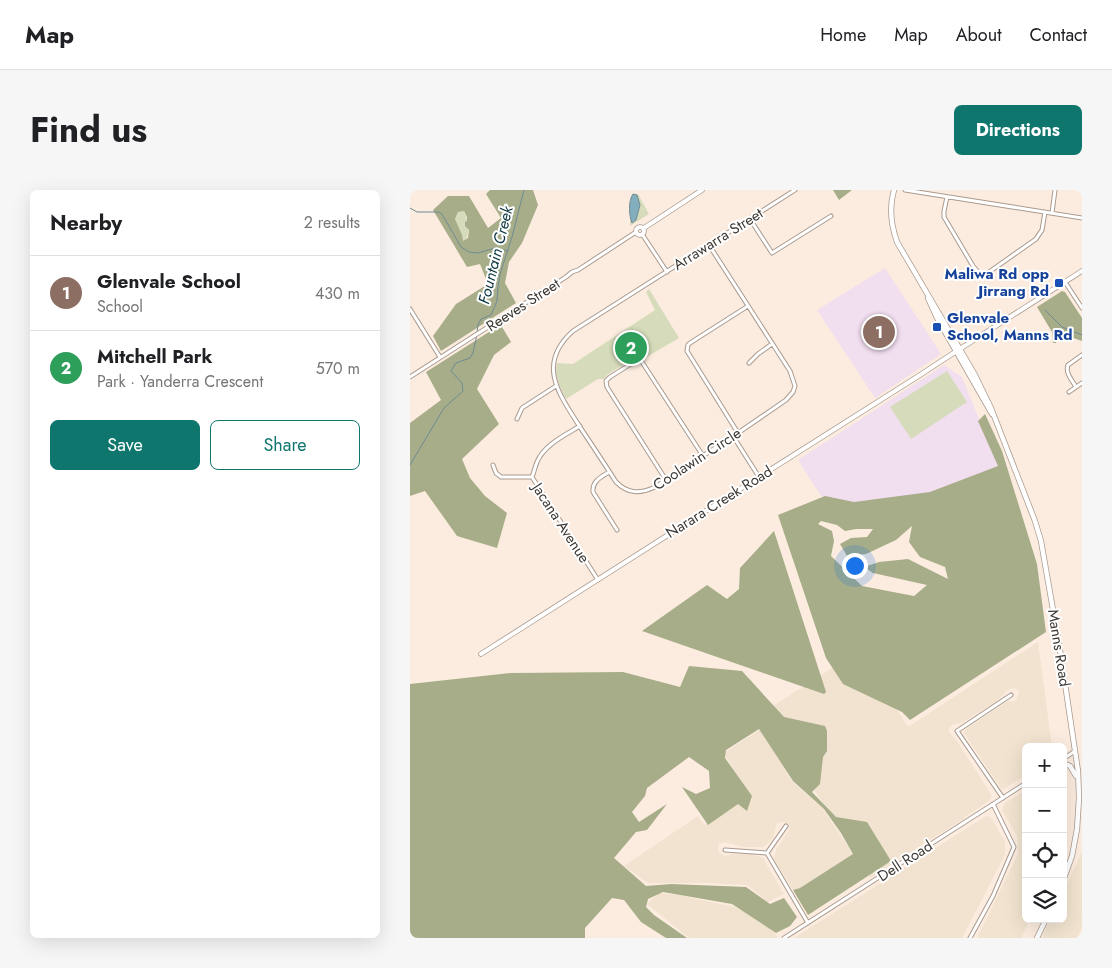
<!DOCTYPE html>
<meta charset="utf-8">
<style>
:root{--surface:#fff;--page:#f6f6f6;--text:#202124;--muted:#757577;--line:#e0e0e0;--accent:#0f766e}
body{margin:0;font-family:Jost,sans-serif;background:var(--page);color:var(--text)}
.controls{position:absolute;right:15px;bottom:15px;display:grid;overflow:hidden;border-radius:8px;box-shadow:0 5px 20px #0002}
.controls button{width:45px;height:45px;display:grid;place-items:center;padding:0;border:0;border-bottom:1px solid var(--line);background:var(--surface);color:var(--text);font:25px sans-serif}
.you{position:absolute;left:444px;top:375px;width:18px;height:18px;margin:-12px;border:4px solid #fff;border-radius:50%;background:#1a73e8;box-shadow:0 0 0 8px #1a73e833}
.badge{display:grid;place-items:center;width:32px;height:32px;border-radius:50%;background:var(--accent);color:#fff;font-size:16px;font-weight:700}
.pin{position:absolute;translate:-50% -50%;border:2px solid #fff;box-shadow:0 1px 5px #0006}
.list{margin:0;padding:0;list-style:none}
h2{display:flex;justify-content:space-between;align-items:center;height:65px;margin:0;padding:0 20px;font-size:21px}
h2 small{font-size:16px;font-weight:400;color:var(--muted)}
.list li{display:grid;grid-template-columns:32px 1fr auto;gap:15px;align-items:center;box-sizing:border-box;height:75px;padding:0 20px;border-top:1px solid var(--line)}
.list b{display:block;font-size:19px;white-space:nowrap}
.list p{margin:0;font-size:16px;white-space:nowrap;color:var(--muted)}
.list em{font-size:16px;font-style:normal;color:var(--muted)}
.actions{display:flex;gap:10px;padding:15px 20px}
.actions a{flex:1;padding:11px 0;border:1px solid var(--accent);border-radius:8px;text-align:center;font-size:18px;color:var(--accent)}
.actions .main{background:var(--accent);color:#fff}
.icon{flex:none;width:28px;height:28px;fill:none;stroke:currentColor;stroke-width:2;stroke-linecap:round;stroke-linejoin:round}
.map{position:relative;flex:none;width:672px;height:748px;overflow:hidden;border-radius:8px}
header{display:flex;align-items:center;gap:30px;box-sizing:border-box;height:70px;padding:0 25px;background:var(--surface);border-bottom:1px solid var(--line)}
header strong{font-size:24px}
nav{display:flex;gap:28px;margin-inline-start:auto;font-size:18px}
.intro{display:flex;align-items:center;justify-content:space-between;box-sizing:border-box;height:120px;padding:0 30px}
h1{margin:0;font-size:35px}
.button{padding:12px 22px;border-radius:8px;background:var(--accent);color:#fff;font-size:18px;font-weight:700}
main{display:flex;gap:30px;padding:0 30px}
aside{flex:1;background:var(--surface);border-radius:8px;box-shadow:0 5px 20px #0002}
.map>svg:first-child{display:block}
.industrial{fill:#f1e3cf}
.education{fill:#f1deef}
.green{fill:#d6dcbb}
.forest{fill:#a7ad88;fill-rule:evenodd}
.water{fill:#83aebd;stroke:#6f8b94}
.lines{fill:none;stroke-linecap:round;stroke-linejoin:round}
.stream{stroke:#6f8b94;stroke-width:1}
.street-casing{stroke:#a99a8f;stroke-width:5}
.secondary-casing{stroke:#a99a8f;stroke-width:5.5}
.primary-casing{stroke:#a99a8f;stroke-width:6}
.street{stroke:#fff;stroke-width:3}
.secondary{stroke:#fff;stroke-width:4}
.primary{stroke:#fff;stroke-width:4.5}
.transit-dot{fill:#1a4fb4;stroke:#fff;stroke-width:2}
.labels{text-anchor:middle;stroke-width:4;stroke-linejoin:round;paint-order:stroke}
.street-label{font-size:15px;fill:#3f3934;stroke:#fff}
.transit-label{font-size:15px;font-weight:bold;fill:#164399;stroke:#fff;text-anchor:end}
.water-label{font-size:16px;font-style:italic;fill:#0e3742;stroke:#fff}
</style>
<header>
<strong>Map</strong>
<nav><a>Home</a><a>Map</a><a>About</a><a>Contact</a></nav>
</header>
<div class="intro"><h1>Find us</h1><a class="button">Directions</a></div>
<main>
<aside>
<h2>Nearby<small>2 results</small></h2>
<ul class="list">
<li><span class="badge" style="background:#8d6e63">1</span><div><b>Glenvale School</b><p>School</p></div><em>430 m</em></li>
<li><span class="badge" style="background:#2e9e5b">2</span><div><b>Mitchell Park</b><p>Park · Yanderra Crescent</p></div><em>570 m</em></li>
</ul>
<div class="actions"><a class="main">Save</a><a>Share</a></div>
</aside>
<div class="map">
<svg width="672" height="748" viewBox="0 0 672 748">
<rect width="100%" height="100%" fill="#fcecdf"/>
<path class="industrial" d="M628,452L642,557H616V585L592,600L554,543L556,539L598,511L602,512L607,509L609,501L605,498L599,499L587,511L553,532L542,535L539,538V542L543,547L547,551L581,604V608L577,612L555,627L552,624L555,628L460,688L355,521L449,461L498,537Z
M351,539L381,590L413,619L443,664L390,698L383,700L364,669L366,660L379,640L378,634L373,632L367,633L363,648L358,653L353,657H335L314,652L309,654L308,661L314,666L323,664H342L353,668L374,704L358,712L337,695L297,693H238L214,676L288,626L294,635L339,606L314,563Z
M616,600V729H620L611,748H567L608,664L607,646L592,621L594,614Z
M576,626L581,627L595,652V665L552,748H384Z
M672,662V738L667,748H632L640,729H653V702Z
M249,703L269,705L295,711L325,717L349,728L368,747L366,748H279L237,714Z"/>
<path class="education" d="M475,78L531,164L465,208L407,120Z
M534,175L552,187L588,276L433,340L388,270Z"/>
<path class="green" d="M223,4H228L239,24L220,36V29L222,33L227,5Z
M54,21C58,30 61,43 55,51H53L45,29L48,22Z
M239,99L269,148L235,168L227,167L198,184L194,189H188L156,209C150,196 144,188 147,173L163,174L245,120L236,102Z
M537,181L557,212L501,249L480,217Z"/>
<path class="forest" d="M80,0H123L128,15L112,53L99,72L95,93L106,113L31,161L23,146L46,114L78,94L70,74L57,77L23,20L38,6H59L78,38L91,28L76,4ZM54,21L57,27V31L55,32V36L59,40L58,48L53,51L52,45L45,29L48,22Z
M423,0H442L429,10Z
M652,101L655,102L672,128V151L649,143L646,153H643L642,142L627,117Z
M90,135L92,137L101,152L84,165L67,199L89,234L52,269L60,288L75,306L97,323L87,358L47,346L15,301L0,306V233L31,210L16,182Z
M575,224L592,261L627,374L636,442L500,530L492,522L433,494L416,468L368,325L415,306L444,312L520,302L588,276L568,231ZM411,331L427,335L435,341L446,339H463L457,347L441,348L430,354L437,366L456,364L486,350L502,336L499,352L510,367L535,377L538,389L498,369L469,372L454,377L463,383L517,395L504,406L452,396L421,366L424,351L422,341L408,334Z
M364,341L416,502L414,504L232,441L297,395L317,409L329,399L330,378Z
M279,476L332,481L374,527L415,536L417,541V561L413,567L410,594L402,602L426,627L457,632L481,671L398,725L383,700L390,698L443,664L431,643L414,619L383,591L349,539L316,560L315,568L342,606L337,621L328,614L298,635L272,597L286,604L300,598L299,581L279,567L237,598L235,606L222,622L229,632L257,614L237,640L226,642L204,668L236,696L261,694L336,697L360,714L374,708L387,727L380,736L366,743L322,714L253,702L238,709L236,717L244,725L277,748H256L231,732L214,710L202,708L175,738V748H0V494L101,483L213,482L270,497Z"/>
<path class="water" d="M223,4L227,5L230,15L226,30L222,33C219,26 218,11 223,4Z"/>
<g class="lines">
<path class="stream" d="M0,18L7,22H29L32,24L51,57L59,62L68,63L85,58L98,61
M635,120L652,137L672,145
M0,275L34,218L53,201L52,193L41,181L46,173L60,168L63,163L66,149L68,135L71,129L81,125L87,111L88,97L90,84L102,47L114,0"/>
<g class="street-casing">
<path id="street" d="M495,0L672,28
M537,7L534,21V27L563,76L572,87L626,49L632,40L635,22
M642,23L645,0
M340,29L362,63L421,26
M232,44L257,82
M299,55L380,181L385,196L383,202L376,210L325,245L245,297C230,304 218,304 206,292C194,273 182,255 170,237C149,204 126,174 163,141L385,0
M655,92L672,118
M0,119L30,167
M339,173L348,164L362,154
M0,187L156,87L162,82L168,80L226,42
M666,197C662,190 655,183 658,175L672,165
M659,202L672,193
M107,229L112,218L146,196
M170,236C155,245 134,255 127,272C125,277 124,282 122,287L188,390
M328,243L277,161L278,155L280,153L338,116
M323,246L349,287
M83,275L86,283L91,287H122
M199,282C191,287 182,291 183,302L207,340
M256,290L197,197L196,191L200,187L224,172L227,171L232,172L293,266
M653,569L665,561
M593,608L547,541L601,505
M315,660L357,663L398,733
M357,663L376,636
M374,748L616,593
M560,748L583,706L604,657L583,614"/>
</g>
<g class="secondary-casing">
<path id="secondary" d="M226 41a4 4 0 1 1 8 0a4 4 0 1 1-8 0Z
M234,38L292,0
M71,464L349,287L510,185L542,164L672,81"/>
</g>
<g class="primary-casing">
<path id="primary" d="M484,0C479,17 481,35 487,52L565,185L581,218L625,331L631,351L650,460L668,581L669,608L667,639L662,666L653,691
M518,108L527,128L582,224
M653,573L660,576L666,586
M627,748L636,729"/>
</g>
<use href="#street" class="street"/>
<use href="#secondary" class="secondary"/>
<use href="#primary" class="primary"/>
</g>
<g class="transit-dot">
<rect x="644" y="88" width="10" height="10" rx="2.5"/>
<rect x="522" y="132" width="10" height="10" rx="2.5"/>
</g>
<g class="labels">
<g class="street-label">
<text transform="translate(308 49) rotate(-32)" y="5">Arrawarra Street</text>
<text transform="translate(113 115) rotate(-33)" y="5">Reeves Street</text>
<text transform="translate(287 269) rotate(-33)" y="5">Coolawin Circle</text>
<text transform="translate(309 312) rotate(-32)" y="5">Narara Creek Road</text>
<text transform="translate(151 333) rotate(57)" y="5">Jacana Avenue</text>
<text transform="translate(649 458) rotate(81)" y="5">Manns Road</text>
<text transform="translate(495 671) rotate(-33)" y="5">Dell Road</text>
</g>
<g class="transit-label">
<text x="639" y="89">Maliwa Rd opp<tspan x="639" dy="17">Jirrang Rd</tspan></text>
<text x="537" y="133" text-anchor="start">Glenvale<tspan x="537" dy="17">School, Manns Rd</tspan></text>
</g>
<g class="water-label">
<text transform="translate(85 65) rotate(-76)" y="6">Fountain Creek</text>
</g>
</g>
</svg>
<div class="controls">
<button>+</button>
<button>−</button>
<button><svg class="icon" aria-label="locate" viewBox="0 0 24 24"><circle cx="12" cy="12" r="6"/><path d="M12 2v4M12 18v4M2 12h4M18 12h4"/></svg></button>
<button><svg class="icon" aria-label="layers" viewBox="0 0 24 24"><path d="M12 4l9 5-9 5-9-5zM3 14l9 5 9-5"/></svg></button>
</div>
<div class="you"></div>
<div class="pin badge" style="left:469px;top:142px;background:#8d6e63">1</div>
<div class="pin badge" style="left:221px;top:158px;background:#2e9e5b">2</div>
</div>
</main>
